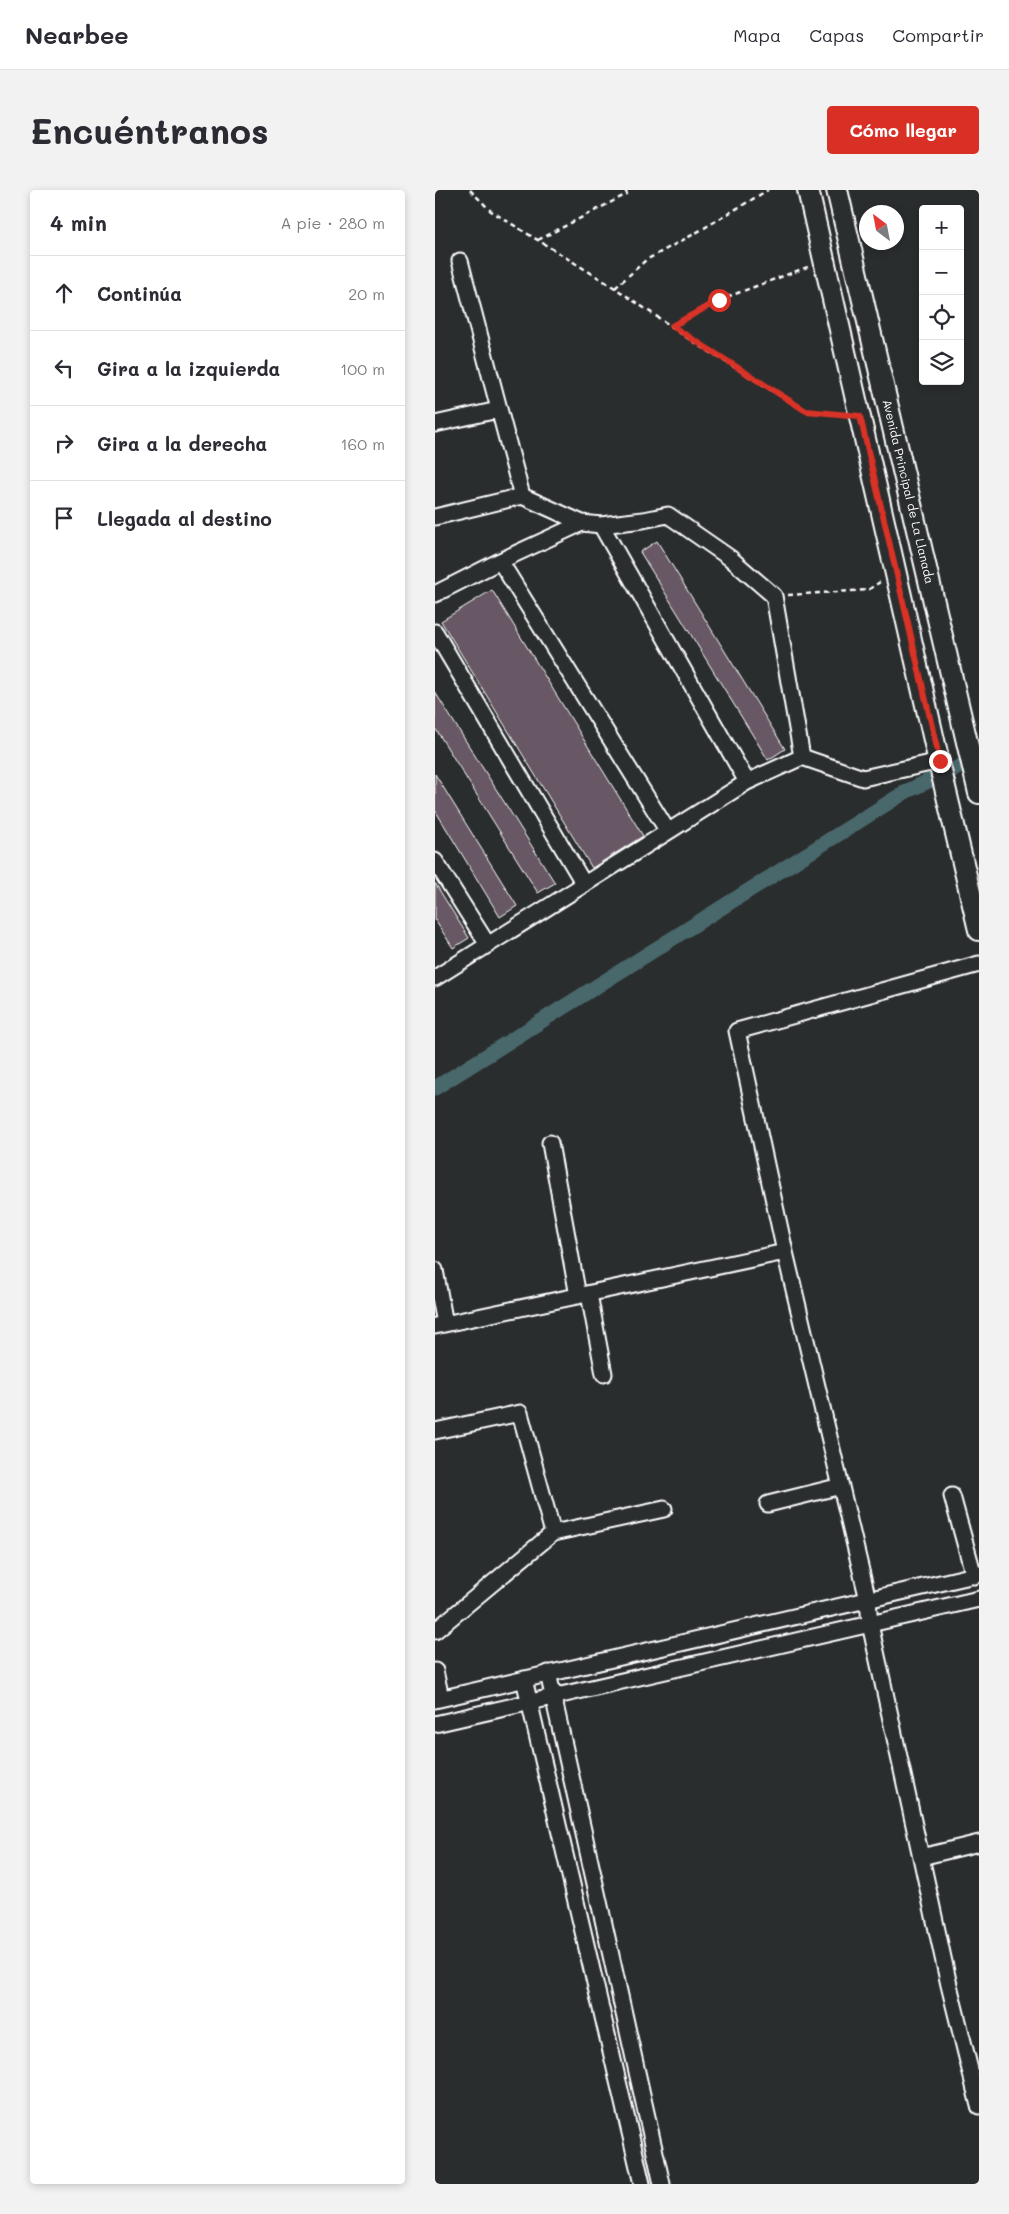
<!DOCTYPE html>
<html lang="es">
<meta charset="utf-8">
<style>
:root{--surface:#fff;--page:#f2f2f3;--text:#2b2b33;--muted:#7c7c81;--line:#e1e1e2;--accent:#d93025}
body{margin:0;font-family:Mali,sans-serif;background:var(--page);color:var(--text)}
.controls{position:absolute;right:15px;top:15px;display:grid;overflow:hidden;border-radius:5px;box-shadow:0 2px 8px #0003}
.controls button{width:45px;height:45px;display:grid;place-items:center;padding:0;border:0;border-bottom:1px solid var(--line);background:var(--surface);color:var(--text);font:25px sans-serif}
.compass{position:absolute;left:424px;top:15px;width:45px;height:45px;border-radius:50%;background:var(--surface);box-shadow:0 2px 8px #0003;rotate:328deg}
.stop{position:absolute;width:15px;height:15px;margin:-11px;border:4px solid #d93025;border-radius:50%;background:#fff}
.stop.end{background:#d93025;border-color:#fff;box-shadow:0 1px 5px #0008}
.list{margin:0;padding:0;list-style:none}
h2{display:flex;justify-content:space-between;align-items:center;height:65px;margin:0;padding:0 20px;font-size:21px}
h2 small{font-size:16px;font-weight:400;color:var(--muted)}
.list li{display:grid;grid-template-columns:32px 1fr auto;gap:15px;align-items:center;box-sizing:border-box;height:75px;padding:0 20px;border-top:1px solid var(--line)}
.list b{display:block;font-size:19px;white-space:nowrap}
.list em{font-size:16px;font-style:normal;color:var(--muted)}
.icon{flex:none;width:28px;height:28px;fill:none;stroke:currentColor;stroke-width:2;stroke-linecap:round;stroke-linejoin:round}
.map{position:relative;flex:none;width:544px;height:1994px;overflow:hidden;border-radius:5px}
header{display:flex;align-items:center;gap:30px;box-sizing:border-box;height:70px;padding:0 25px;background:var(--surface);border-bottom:1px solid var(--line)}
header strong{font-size:24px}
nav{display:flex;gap:28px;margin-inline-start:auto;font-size:18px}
.intro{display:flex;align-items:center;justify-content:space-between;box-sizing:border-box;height:120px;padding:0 30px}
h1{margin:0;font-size:35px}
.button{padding:12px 22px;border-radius:5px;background:var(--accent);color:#fff;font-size:18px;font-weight:700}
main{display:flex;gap:30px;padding:0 30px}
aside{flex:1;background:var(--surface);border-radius:5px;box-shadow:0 2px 8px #0003}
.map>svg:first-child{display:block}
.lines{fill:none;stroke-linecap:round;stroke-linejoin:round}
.canal{stroke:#4a686c;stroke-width:15}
.building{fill:#685965;stroke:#fff}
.minor-casing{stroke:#fff;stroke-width:19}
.secondary-casing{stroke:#fff;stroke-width:24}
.path{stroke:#fff;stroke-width:2.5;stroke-dasharray:5 4;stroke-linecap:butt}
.minor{stroke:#2a2d2e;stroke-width:15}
.secondary{stroke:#2a2d2e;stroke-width:20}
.route{stroke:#d93025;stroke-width:6}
.labels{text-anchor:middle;stroke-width:4.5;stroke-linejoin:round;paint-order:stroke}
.street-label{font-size:12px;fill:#fff;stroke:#2a2d2e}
</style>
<header>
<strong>Nearbee</strong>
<nav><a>Mapa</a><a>Capas</a><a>Compartir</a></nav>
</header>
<div class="intro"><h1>Encuéntranos</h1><a class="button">Cómo llegar</a></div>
<main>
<aside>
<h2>4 min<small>A pie · 280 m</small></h2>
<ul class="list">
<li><svg class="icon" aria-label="ahead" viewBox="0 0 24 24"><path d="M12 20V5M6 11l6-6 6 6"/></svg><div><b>Continúa</b></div><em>20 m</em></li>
<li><svg class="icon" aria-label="left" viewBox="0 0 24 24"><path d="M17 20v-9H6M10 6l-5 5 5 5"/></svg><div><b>Gira a la izquierda</b></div><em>100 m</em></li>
<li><svg class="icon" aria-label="right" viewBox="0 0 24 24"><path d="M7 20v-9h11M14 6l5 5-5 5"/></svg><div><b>Gira a la derecha</b></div><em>160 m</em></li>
<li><svg class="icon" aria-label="arrive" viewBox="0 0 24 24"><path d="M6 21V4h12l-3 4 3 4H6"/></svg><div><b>Llegada al destino</b></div></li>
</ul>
</aside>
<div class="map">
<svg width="544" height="1994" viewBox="0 0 544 1994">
<rect width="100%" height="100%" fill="#2a2d2e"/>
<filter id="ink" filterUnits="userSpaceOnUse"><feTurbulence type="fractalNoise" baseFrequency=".02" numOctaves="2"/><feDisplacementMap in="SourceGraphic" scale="10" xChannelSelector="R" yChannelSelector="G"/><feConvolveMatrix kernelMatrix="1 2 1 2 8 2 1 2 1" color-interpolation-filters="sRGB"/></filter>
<g filter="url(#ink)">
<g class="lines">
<path class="canal" d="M0,898L472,601L544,568"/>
</g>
<path class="building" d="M222,351L350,559L333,570L205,362Z
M57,400L208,646L157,678L6,431Z
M0,502L120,693L103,703L0,538Z
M0,584L82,716L65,727L0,620Z
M0,693L34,748L18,758L0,730Z"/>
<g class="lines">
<g class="minor-casing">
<path id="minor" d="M25,71L87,306
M0,234L63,220
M0,327L87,306L147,333
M166,335L312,592
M65,371L232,640
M0,404L65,371L147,333L166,335L208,330L233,325L295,368L339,406L367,567
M0,442L149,694
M0,671L53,755
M544,774L302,841L350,1062L433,1410L435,1434L514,1795L544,1916
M0,788L312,592L367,567L428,588L505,571
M115,953L143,1106
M0,1080L10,1134
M154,1104L169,1184
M0,1136L350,1062
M0,1241L85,1223L118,1343
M517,1306L539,1386
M333,1314L406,1296
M0,1441L118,1343L229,1319
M0,1481L6,1508
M113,1483L227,1994
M89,1489L207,1994
M0,1510L544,1384
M0,1534L544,1409
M486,1667L544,1653"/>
</g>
<g class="secondary-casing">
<g id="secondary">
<path d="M373,0L507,585L544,740"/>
<path id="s1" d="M402,0L544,603"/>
</g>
</g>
<path class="path" d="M35,0L56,21L180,98L256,150L371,221L406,224
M103,50L192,4L190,0
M180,98L211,70L259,44L333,0
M237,137L284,110L375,76
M353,405L433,400L445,392"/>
<use href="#minor" class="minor"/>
<use href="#secondary" class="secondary"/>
</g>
</g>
<g class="lines" filter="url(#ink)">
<path class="route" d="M284,110L237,136L371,221L425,226L505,571"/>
</g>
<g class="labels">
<g class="street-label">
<text dy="4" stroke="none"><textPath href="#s1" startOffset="310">Avenida Principal de La Llanada</textPath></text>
</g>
</g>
</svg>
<div class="controls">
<button>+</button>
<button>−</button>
<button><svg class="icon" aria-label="locate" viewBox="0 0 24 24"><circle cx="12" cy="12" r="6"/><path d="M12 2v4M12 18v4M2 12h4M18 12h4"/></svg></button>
<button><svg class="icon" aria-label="layers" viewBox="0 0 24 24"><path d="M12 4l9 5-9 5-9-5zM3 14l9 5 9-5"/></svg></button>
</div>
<svg class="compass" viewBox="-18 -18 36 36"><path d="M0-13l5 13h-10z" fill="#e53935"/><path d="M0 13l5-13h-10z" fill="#7c7c81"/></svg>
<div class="stop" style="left:284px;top:110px"></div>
<div class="stop end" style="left:505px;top:571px"></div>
</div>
</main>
